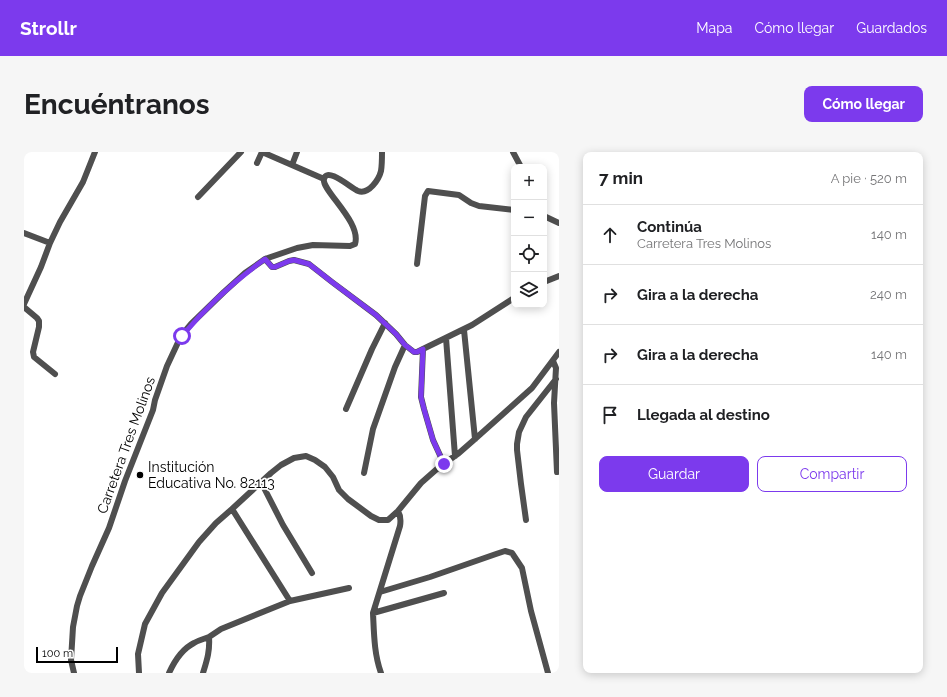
<!DOCTYPE html>
<html lang="es">
<meta charset="utf-8">
<style>
:root{--surface:#fff;--page:#f6f6f6;--text:#202124;--muted:#757577;--line:#e0e0e0;--accent:#7c3aed}
body{margin:0;font-family:Raleway,sans-serif;background:var(--page);color:var(--text)}
.controls{position:absolute;right:12px;top:12px;display:grid;overflow:hidden;border-radius:8px;box-shadow:0 2px 10px #0003}
.controls button{width:36px;height:36px;display:grid;place-items:center;padding:0;border:0;border-bottom:1px solid var(--line);background:var(--surface);color:var(--text);font:20px sans-serif}
.scale{position:absolute;left:12px;bottom:10px;width:82px;box-sizing:border-box;padding-left:4px;border:2px solid #000;border-top:0;font-size:11px;line-height:14px;white-space:nowrap;color:#000;-webkit-text-stroke:3px #fff;paint-order:stroke}
.stop{position:absolute;width:12px;height:12px;margin:-9px;border:3px solid #7c3aed;border-radius:50%;background:#fff}
.stop.end{background:#7c3aed;border-color:#fff;box-shadow:0 1px 4px #0008}
.list{margin:0;padding:0;list-style:none}
h2{display:flex;justify-content:space-between;align-items:center;height:52px;margin:0;padding:0 16px;font-size:17px}
h2 small{font-size:13px;font-weight:400;color:var(--muted)}
.list li{display:grid;grid-template-columns:26px 1fr auto;gap:12px;align-items:center;box-sizing:border-box;height:60px;padding:0 16px;border-top:1px solid var(--line)}
.list b{display:block;font-size:15px;white-space:nowrap}
.list p{margin:0;font-size:13px;white-space:nowrap;color:var(--muted)}
.list em{font-size:13px;font-style:normal;color:var(--muted)}
.actions{display:flex;gap:8px;padding:12px 16px}
.actions a{flex:1;padding:9px 0;border:1px solid var(--accent);border-radius:8px;text-align:center;font-size:14px;color:var(--accent)}
.actions .main{background:var(--accent);color:#fff}
.icon{flex:none;width:22px;height:22px;fill:none;stroke:currentColor;stroke-width:2;stroke-linecap:round;stroke-linejoin:round}
.map{position:relative;flex:none;width:535px;height:521px;overflow:hidden;border-radius:8px}
header{display:flex;align-items:center;gap:24px;box-sizing:border-box;height:56px;padding:0 20px;background:var(--accent);color:#fff}
header strong{font-size:19px}
nav{display:flex;gap:22px;margin-inline-start:auto;font-size:14px}
.intro{display:flex;align-items:center;justify-content:space-between;box-sizing:border-box;height:96px;padding:0 24px}
h1{margin:0;font-size:28px}
.button{padding:10px 18px;border-radius:8px;background:var(--accent);color:#fff;font-size:14px;font-weight:700}
main{display:flex;gap:24px;padding:0 24px}
aside{flex:1;background:var(--surface);border-radius:8px;box-shadow:0 2px 10px #0003}
.map>svg:first-child{display:block}
.lines{fill:none;stroke-linecap:round;stroke-linejoin:round}
.minor{stroke:#4f4f4f;stroke-width:6}
.route{stroke:#7c3aed;stroke-width:5}
.poi-dot{fill:#000;stroke:#fff;stroke-width:1.5}
.labels{text-anchor:middle;stroke-width:3.5;stroke-linejoin:round;paint-order:stroke}
.street-label{font-size:14px;fill:#000;stroke:#fff}
.poi-label{font-size:14px;fill:#000;stroke:#fff;text-anchor:start}
</style>
<header>
<strong>Strollr</strong>
<nav><a>Mapa</a><a>Cómo llegar</a><a>Guardados</a></nav>
</header>
<div class="intro"><h1>Encuéntranos</h1><a class="button">Cómo llegar</a></div>
<main>
<div class="map">
<svg width="535" height="521" viewBox="0 0 535 521">
<rect width="100%" height="100%" fill="#fff"/>
<g class="lines">
<path class="minor" d="M238,0L300,27
M358,0C358,6 358,13 357,19C355,27 345,43 334,39C328,37 303,14 300,27C297,38 338,70 331,92L326,94L289,93L273,96L241,107L248,115H251L265,109L270,108L285,112L308,130L352,163L372,182L381,193L390,200H393L399,197L448,173L490,146
M489,0L497,15
M233,11L238,0
M268,13L273,0
M174,45L217,0
M520,64L535,71
M0,81L26,91L36,70L59,30L71,0
M393,112L401,44L404,39L435,43L447,51L455,54L490,58
M520,130L535,124
M0,152L17,115L26,91
M0,155L13,166L15,169V175L9,200L10,205L31,222
M440,178L451,287
M422,186L431,304
M399,197L397,245L400,257L409,288L420,312
M529,209L532,216L530,251L533,320
M322,257L348,197L361,171
M340,321L349,277L371,215L381,193
M237,330L259,373L288,421
M208,357L266,449
M374,359C377,364 377,368 376,374L349,461L420,441
M502,368L497,332L493,298V292L495,280L502,265L532,227
M356,440L406,425L472,402L481,399L488,401L498,416L507,459L524,521
M349,461C350,481 350,502 357,521
M185,485L197,477L266,449L325,436
M50,521L47,508L49,475L53,454L56,444L68,414L85,376L101,329L129,258L131,248L143,214L157,184L167,172L200,140L221,121L241,107
M115,521L114,502L121,472L138,441L175,390L192,371L208,357L247,321L257,313L270,306L282,304L291,308L301,315L309,325L315,338L324,347L347,364L355,368H364L374,359L397,331L414,316L435,301L451,287L508,236L535,200
M145,521C150,510 158,497 170,491C175,488 180,487 185,485C186,499 183,508 179,521"/>
</g>
<g class="lines">
<path class="route" d="M158,184C182,155 210,129 241,107L248,115H251L265,109L270,108L285,112L308,130L352,163L372,182L381,193L390,200H393L399,197L397,245L400,257L409,288L420,312"/>
</g>
<circle class="poi-dot" cx="116" cy="323" r="4"/>
<g class="labels">
<g class="street-label">
<text transform="translate(102 293) rotate(-70)" y="5">Carretera Tres Molinos</text>
</g>
<g class="poi-label">
<text x="124" y="320">Institución<tspan x="124" dy="16">Educativa No. 82113</tspan></text>
</g>
</g>
</svg>
<div class="controls">
<button>+</button>
<button>−</button>
<button><svg class="icon" aria-label="locate" viewBox="0 0 24 24"><circle cx="12" cy="12" r="6"/><path d="M12 2v4M12 18v4M2 12h4M18 12h4"/></svg></button>
<button><svg class="icon" aria-label="layers" viewBox="0 0 24 24"><path d="M12 4l9 5-9 5-9-5zM3 14l9 5 9-5"/></svg></button>
</div>
<div class="scale">100 m</div>
<div class="stop" style="left:158px;top:184px"></div>
<div class="stop end" style="left:420px;top:312px"></div>
</div>
<aside>
<h2>7 min<small>A pie · 520 m</small></h2>
<ul class="list">
<li><svg class="icon" aria-label="ahead" viewBox="0 0 24 24"><path d="M12 20V5M6 11l6-6 6 6"/></svg><div><b>Continúa</b><p>Carretera Tres Molinos</p></div><em>140 m</em></li>
<li><svg class="icon" aria-label="right" viewBox="0 0 24 24"><path d="M7 20v-9h11M14 6l5 5-5 5"/></svg><div><b>Gira a la derecha</b></div><em>240 m</em></li>
<li><svg class="icon" aria-label="right" viewBox="0 0 24 24"><path d="M7 20v-9h11M14 6l5 5-5 5"/></svg><div><b>Gira a la derecha</b></div><em>140 m</em></li>
<li><svg class="icon" aria-label="arrive" viewBox="0 0 24 24"><path d="M6 21V4h12l-3 4 3 4H6"/></svg><div><b>Llegada al destino</b></div></li>
</ul>
<div class="actions"><a class="main">Guardar</a><a>Compartir</a></div>
</aside>
</main>
